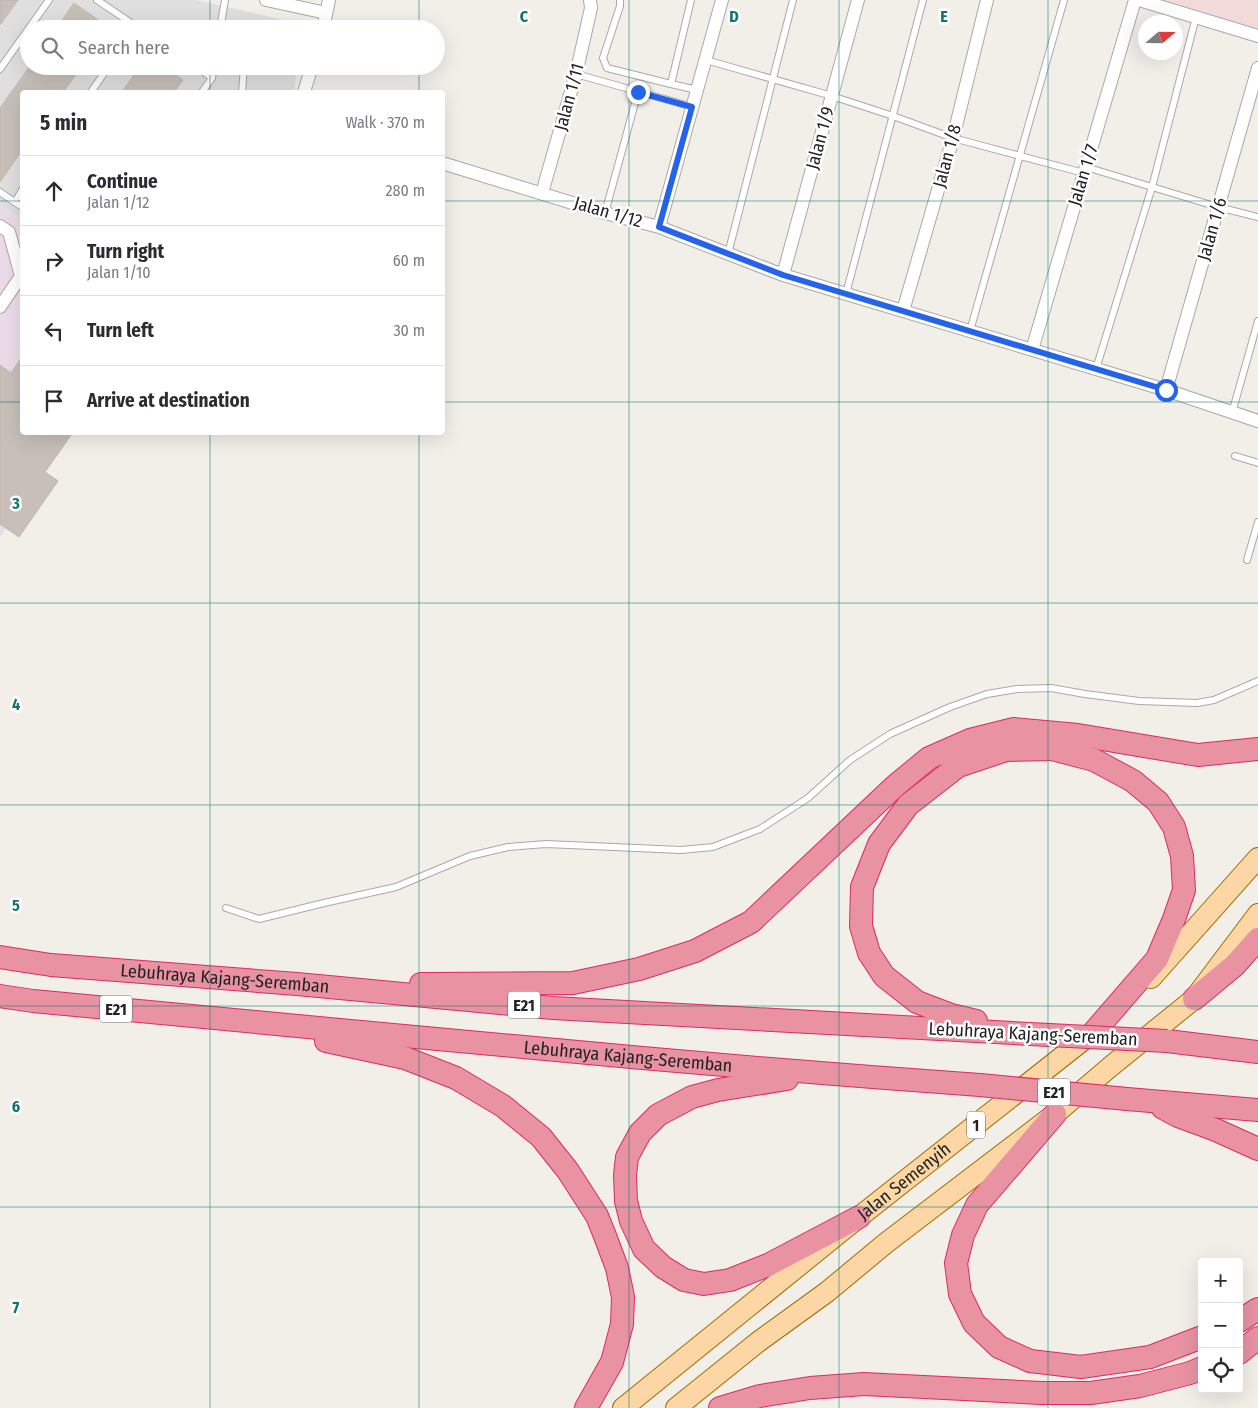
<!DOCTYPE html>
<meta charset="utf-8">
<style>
:root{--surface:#fff;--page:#f2f2f3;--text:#2b2b33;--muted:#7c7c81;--line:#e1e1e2}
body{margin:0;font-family:"Fira Sans Condensed",sans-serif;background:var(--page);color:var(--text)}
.controls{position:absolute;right:15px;bottom:15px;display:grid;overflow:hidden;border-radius:5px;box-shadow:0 5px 20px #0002}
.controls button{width:45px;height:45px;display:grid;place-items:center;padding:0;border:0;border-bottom:1px solid var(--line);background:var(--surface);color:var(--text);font:25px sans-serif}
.compass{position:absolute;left:1138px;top:15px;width:45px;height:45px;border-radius:50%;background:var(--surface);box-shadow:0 5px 20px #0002;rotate:70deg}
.stop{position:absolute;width:15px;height:15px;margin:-11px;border:4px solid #2563eb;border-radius:50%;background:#fff}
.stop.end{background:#2563eb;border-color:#fff;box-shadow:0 1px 5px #0008}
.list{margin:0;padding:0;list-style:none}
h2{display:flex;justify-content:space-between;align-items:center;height:65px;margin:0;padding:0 20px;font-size:21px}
h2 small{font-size:16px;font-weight:400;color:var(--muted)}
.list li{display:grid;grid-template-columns:32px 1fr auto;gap:15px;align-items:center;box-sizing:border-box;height:70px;padding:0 20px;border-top:1px solid var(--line)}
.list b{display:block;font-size:19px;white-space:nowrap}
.list p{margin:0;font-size:16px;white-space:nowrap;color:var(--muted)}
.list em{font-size:16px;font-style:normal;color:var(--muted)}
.icon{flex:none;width:28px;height:28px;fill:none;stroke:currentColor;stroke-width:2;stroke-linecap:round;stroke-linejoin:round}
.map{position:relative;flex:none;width:1258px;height:1408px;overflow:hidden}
.search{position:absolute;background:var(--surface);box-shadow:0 5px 20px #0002;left:20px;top:20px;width:425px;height:55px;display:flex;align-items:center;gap:12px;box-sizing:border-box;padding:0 18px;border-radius:28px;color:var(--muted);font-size:19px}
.panel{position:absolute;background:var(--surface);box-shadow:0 5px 20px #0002;left:20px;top:90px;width:425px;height:345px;border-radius:5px}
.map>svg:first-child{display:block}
.residential{fill:#e0dfdf}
.commercial{fill:#f2dad9}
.industrial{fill:#ebdbe8}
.building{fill:#c7bfb8;stroke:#c4b6ab}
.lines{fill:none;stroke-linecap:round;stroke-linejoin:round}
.service-casing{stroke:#a9a9a9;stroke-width:8}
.minor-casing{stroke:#a9a9a9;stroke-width:14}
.primary-casing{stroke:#a06b00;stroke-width:22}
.motorway-casing{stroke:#dc2a67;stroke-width:24}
.service{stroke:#fff;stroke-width:6}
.minor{stroke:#fff;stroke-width:12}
.primary{stroke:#fcd6a4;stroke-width:20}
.motorway{stroke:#e892a2;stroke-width:22}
.motorway-bridge-casing{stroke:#dc2a67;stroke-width:24;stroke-linecap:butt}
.motorway-bridge{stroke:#e892a2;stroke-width:22}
.route{stroke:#2563eb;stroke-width:6}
.grid{fill:none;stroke:#0f766e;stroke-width:1;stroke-opacity:0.55}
.labels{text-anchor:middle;stroke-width:5;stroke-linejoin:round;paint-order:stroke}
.shield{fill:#fff;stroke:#646464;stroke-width:1}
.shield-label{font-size:16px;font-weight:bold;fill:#222}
.street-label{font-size:18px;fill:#222;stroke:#fff}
.grid-label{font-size:16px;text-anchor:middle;font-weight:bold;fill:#0f766e;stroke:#fff;stroke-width:5;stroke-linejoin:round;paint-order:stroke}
</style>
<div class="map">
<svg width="1258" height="1408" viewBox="0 0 1258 1408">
<rect width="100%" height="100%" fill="#f2efe9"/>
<path class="residential" d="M0,0H196L302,24L301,29H29V66H297L294,92H22V220L0,205Z"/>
<path class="commercial" d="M1158,0H1258V30Z"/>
<path class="industrial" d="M0,205L22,220V432L73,433L0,537Z"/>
<path class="building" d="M0,0H18L0,25Z
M74,3L111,29H56Z
M30,66H82L63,92H22V150L0,182V108Z
M140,66H163L183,80L174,92H122Z
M22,357V432H73L45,472L58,481L19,537L0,524V365L11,373Z"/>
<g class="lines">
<g class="service-casing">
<path id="service" d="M97,0L140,29
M620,0V6L603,58L607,68L671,84L691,0
M220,29L225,0
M706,60L832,96L893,116L953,138L1084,173
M196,66L212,78
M0,69L49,0
M576,74L693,107
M671,84L697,90
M91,92L109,66
M202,92L212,78L214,66
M242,92L244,67L242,66
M1086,167L1218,207L1258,217
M0,192L22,207
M15,202L22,190
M605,213L638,92
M728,254L793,0
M846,294L923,0
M970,331L1064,0
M1096,369L1152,187L1196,17
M1232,413L1258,321
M1235,456L1258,463
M1247,560L1258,522
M226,908L259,919L324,903L396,887L470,856L508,847L546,844L681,850L713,847L760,829L808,798L850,760L890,734L950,707L987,694L1017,689L1051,688L1085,694L1139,701L1197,703L1214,700L1258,681"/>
</g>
<g class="minor-casing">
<path id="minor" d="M266,0L326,13
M1139,0L1258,36
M323,29L329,0
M304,92L312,66
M442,163L605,213L659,227L783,275L1166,390L1258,421
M542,193L576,74L591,8L590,0
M0,226L9,232L21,276L0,307
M659,227L722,0
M783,275L858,0
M903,311L953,138L987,0
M1032,350L1135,0
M1166,390L1258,68"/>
</g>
<g class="primary-casing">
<g id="primary">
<path d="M1151,978L1258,858"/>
<path id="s1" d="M623,1408L859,1217L1096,1030"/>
<path d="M676,1408L758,1342L827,1292L886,1243L1055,1114L1110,1067L1194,999L1258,914"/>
</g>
</g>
<g class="motorway-casing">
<g id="motorway">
<path id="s2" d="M0,957L51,965L297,984L553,1008L1049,1035"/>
<path d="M421,984L573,983L639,969L695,951L751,922L895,786L929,758L970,740L1014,729L1078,735L1198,755L1258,749"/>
<path id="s3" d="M0,996L33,1001C193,1017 353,1031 513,1046C669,1061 824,1074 980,1085"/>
<path d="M1194,999L1235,965L1258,939"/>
<path d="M976,1021L951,1015L917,1002L884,976L869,953L861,926L862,887L879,844L908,805L958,766L1006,750L1052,749L1094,760L1133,781L1158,802L1174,827L1182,856L1184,890L1174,919L1157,959L1093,1033"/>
<path d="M326,1041L405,1058L456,1078L503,1106L541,1137L568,1171L597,1216L605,1236L617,1268L623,1297L622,1324L612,1362L586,1408"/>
<path d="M1167,1041L1258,1052"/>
<path d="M787,1079L718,1090L692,1097L658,1115L640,1133L627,1157L625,1175L626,1201L631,1221L644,1249L663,1267L684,1280L704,1284L730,1280L768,1265L859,1217"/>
<path d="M1127,1099L1258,1110"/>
<path d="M1163,1108L1178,1116L1216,1130L1258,1149"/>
<path d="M1055,1114L977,1205L963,1235L956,1263L960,1294L974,1323L999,1347L1030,1361L1081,1367L1150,1357L1202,1337"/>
<path d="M1239,1321L1258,1309"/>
<path d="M1239,1353L1258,1338"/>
<path d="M720,1408L760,1396L810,1388L864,1384L1041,1393H1091L1140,1386L1190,1373L1202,1368"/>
</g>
</g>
<use href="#service" class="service"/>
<use href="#minor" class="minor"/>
<use href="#primary" class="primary"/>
<use href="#motorway" class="motorway"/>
<g class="motorway-bridge-casing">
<path id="motorway-bridge" d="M1049,1035L1167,1041
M980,1085L1127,1099"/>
</g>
<use href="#motorway-bridge" class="motorway-bridge"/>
</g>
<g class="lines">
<path class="route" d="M638,92L692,107L659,227L783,275L1166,390"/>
</g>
<path class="grid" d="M210,0V29M419,0V29M629,0V1408M839,0V1408M1048,0V1408M210,66V92M419,66V92M0,201H22M442,201H1258M0,402H22M442,402H1258M210,432V1408M419,432V1408M0,603H1258M0,805H1258M0,1006H1258M0,1207H1258"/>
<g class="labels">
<g class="shield">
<rect x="508" y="991.5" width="32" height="27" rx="4"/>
<rect x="100" y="995.5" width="32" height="27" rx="4"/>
<rect x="1038" y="1078.5" width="32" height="27" rx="4"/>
<rect x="967" y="1111.5" width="18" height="27" rx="4"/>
</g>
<g class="shield-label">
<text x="524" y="1011">E21</text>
<text x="116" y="1015">E21</text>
<text x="1054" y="1098">E21</text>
<text x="976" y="1131">1</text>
</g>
<g class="street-label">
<text transform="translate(569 97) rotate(-75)" y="6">Jalan 1/11</text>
<text transform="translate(820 138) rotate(-75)" y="6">Jalan 1/9</text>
<text transform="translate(947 156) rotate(-75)" y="6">Jalan 1/8</text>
<text transform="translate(1083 175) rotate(-73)" y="6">Jalan 1/7</text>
<text transform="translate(608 212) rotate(16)" y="6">Jalan 1/12</text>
<text transform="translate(1212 229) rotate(-74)" y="6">Jalan 1/6</text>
<text dy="6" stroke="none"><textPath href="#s2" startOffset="226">Lebuhraya Kajang-Seremban</textPath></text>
<text transform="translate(1033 1034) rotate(3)" y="6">Lebuhraya Kajang-Seremban</text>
<text dy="6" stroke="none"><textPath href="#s3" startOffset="631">Lebuhraya Kajang-Seremban</textPath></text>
<text dy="6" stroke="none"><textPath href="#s1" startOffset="361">Jalan Semenyih</textPath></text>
</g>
</g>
<g class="grid-label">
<text x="524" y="22">C</text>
<text x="734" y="22">D</text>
<text x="944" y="22">E</text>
<text x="16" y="509">3</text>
<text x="16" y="710">4</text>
<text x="16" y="911">5</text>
<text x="16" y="1112">6</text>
<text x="16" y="1313">7</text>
</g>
</svg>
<div class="controls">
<button>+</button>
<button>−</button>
<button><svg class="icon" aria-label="locate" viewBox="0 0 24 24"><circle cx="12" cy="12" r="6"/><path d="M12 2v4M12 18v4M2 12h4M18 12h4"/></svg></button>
</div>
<svg class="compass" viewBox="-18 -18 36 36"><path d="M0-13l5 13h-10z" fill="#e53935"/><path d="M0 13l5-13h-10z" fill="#7c7c81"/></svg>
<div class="stop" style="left:1166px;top:390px"></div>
<div class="stop end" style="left:638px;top:92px"></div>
<div class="search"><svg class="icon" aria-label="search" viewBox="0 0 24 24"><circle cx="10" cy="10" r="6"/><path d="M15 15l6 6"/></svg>Search here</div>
<section class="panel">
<h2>5 min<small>Walk · 370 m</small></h2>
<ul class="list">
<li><svg class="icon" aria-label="ahead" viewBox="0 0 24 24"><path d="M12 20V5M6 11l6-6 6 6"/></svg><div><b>Continue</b><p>Jalan 1/12</p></div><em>280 m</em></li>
<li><svg class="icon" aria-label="right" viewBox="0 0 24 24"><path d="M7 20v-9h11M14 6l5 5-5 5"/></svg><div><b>Turn right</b><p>Jalan 1/10</p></div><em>60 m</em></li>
<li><svg class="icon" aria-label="left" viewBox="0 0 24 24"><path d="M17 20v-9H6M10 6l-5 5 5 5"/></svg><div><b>Turn left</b></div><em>30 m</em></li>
<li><svg class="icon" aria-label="arrive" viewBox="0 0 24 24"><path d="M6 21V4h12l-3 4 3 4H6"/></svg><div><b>Arrive at destination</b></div></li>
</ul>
</section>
</div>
